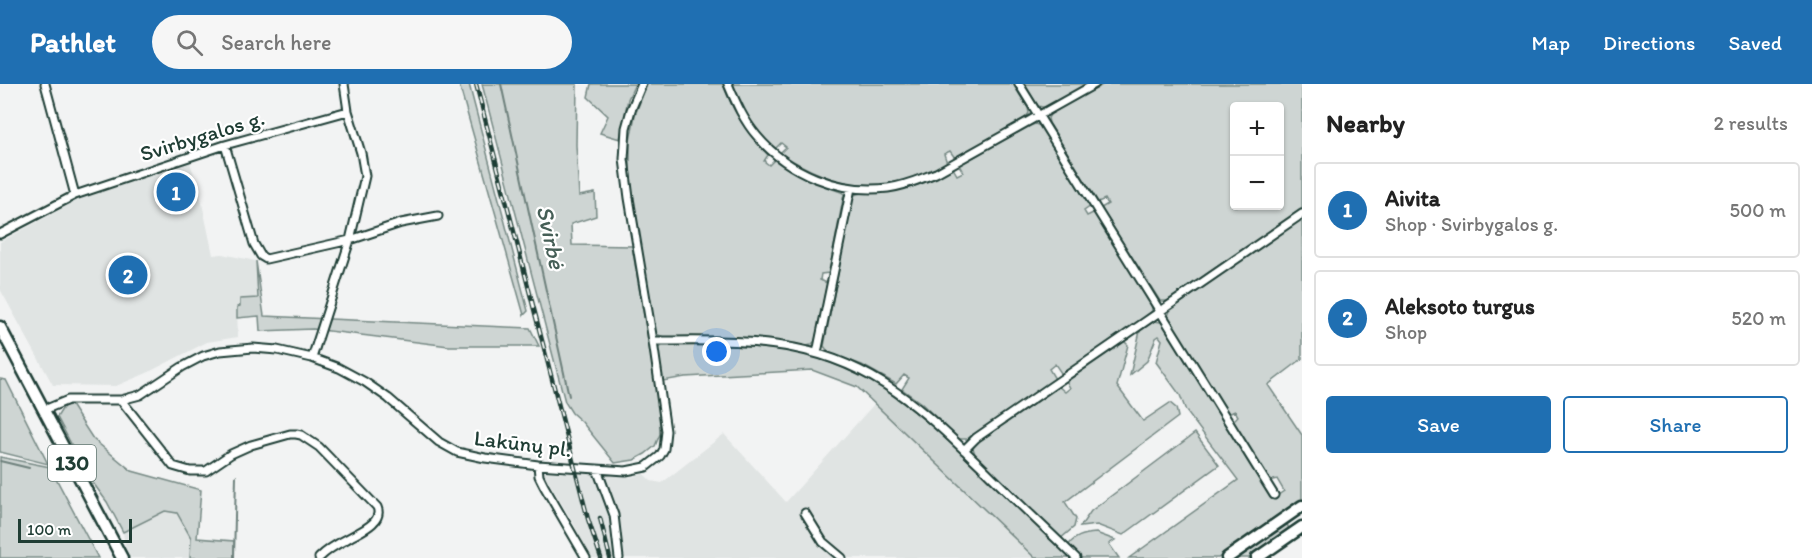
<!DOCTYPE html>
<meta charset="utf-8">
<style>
:root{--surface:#fff;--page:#f6f6f6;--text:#222;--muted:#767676;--line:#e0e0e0;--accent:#1f6fb2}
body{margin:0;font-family:Itim,sans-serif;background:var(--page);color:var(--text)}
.controls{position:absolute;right:18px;top:18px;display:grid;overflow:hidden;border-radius:6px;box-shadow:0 2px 4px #0004}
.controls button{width:54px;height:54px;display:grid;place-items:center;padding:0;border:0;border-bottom:2px solid var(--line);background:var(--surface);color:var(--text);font:30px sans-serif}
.scale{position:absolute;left:18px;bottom:15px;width:114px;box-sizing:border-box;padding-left:6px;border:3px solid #1f3d34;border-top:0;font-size:16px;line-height:21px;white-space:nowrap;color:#1f3d34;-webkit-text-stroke:4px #fff;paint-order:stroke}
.you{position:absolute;left:717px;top:268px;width:21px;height:21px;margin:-15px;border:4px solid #fff;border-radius:50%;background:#1a73e8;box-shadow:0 0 0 9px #1a73e833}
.badge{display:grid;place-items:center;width:39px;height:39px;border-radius:50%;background:var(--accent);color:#fff;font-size:20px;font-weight:700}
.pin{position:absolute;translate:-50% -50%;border:3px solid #fff;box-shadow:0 2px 6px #0006}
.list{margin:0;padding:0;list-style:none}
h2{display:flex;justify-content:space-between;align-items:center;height:78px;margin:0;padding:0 24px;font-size:26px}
h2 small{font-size:20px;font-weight:400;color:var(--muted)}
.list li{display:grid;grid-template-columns:39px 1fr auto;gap:18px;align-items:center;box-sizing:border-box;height:96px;margin:0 12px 12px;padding:0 12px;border:2px solid var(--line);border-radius:6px}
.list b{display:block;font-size:22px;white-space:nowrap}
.list p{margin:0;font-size:20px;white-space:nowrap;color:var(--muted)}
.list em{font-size:20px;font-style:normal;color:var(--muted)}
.actions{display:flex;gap:12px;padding:18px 24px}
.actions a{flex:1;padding:14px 0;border:2px solid var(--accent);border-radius:6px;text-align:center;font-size:21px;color:var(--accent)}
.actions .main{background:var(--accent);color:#fff}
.icon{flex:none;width:33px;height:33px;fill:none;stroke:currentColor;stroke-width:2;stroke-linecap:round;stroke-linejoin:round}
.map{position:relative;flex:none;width:1302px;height:474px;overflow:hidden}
header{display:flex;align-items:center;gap:36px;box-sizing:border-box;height:84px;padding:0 30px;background:var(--accent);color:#fff}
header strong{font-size:28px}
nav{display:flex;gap:33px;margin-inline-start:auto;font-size:21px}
.search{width:420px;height:54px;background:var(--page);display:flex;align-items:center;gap:15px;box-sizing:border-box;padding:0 21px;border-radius:33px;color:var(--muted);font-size:22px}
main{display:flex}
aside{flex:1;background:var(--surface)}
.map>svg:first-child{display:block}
.built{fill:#e0e4e3}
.green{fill:#ced5d3;stroke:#768984;stroke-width:1.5;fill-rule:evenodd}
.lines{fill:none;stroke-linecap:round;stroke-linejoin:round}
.stream{stroke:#6d807b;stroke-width:2}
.minor-casing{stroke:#1f3d34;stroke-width:11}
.primary-casing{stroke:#1f3d34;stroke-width:15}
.minor{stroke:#fff;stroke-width:7}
.primary{stroke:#fff;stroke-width:10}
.rail-casing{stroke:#1f3d34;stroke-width:4.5}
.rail{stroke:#fff;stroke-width:2;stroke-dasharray:7;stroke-linecap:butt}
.labels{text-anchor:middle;stroke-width:4.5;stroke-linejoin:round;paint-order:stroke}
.shield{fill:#fff;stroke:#627771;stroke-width:1.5}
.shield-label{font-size:21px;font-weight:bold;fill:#1f3d34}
.street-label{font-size:22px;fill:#1f3d34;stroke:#fff}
.water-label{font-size:24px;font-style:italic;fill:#465f57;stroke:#fff}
</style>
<header>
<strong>Pathlet</strong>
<div class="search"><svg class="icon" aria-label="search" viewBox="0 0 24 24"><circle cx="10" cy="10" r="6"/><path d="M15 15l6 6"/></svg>Search here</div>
<nav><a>Map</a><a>Directions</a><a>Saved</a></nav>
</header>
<main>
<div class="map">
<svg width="1302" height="474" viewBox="0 0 1302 474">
<rect width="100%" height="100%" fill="#f2f3f3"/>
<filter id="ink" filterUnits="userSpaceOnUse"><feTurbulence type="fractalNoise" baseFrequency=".0167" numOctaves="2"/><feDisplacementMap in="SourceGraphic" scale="12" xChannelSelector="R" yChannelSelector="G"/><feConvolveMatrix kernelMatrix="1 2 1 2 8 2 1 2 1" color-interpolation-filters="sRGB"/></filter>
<g filter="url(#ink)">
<path class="built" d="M190,79L199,105L213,171L222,170L256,177L258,215L237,223L238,253L207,258L147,289L116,302L53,301L0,205V158L80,115Z
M875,319L1035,474H590L575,442L543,388L590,389L631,393L644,390L651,397L662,399L724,350L786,418Z
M165,426L177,429L191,454L190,474H131L125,462L123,448Z"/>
<path class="green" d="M459,0H469L528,227L524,231Z
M482,0H577L576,61L579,112L595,109L596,132L571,140L572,161L632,162L659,320L660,350L655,362L645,370L634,376L615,379L582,338L572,329L565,318Z
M591,0H635L628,15L620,55L600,49L608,32L588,13Z
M647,0H723C734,30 746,48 768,71L764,77L769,81L774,76C795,91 817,100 841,108L844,110L829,189L821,190L820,196L827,199L815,257L811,261L807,262C760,253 712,254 664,253L656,250L633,116L630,85V57L635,31Z
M732,0H1013L1028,24L1029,29L1024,36L955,74L950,67L944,70L947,79C885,113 838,107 780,69L786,63L781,59L775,65C754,47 742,25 732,0Z
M1024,0H1089L1047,24L1038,22Z
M1104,0H1302V124L1167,217H1160L1101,124L1108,120L1105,115L1098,118L1049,39L1048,34L1051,29ZM1280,22V122H1234V22Z
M1035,40L1041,42L1046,49L1091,122L1084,127L1087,132L1095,128L1151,217L1152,227L1141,236L1063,290L1061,289L1055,280L1049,285L1055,295L967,355H959L921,319L902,305L909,294L904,291L896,300L862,281L829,269L824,262L853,112C862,106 875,109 886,108C910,105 933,96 953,84L957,91L963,88L959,81L1030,42Z
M1302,133V275L1268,301L1302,351V416L1218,474H1129L1238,396L1186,327L1180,311L1156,278L1162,256L1159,252L1156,254L1147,277L1130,291L1140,247L1153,237L1161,238L1165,243L1272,415L1284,407L1277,395L1269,397L1232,338L1238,332L1235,327L1228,330L1169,237L1168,232L1171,224Z
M256,177L264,232L530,244L539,262H449L313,245L260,247L259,232L237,234V223L240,222V215L258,214Z
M1124,257L1128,261L1117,302L1143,337L1170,319L1176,324L1178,333L1065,418L1076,435L1074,443L1060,455L976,373L973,364L978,357L1058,302L1065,308L1070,304L1066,296Z
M664,260C710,262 757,260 802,270C843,280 882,301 916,326L1070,474H1035L857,303L812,286L685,293L663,297L657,265Z
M0,295L6,296L48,380L0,368Z
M71,321L93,355L132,387L201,406L197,454L234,457V474H190L191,454L177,429L165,427L123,448L107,418L88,392L57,333L64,322Z
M1195,349L1219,381L1123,451L1097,441L1080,443L1091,427Z
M0,373L50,383L98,474H0Z
M1284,440H1287L1289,445L1283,451L1249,474H1235Z
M1096,449L1115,456L1109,460L1119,474H1079L1067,464C1073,452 1084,450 1096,449Z"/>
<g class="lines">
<path class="stream" d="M501,0L569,312
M0,377L29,384
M234,474L236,392"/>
<g class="minor-casing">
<path id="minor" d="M45,0L75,111
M728,0C736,19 744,37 757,52C788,89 839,110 888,104C905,102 920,95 936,89L1095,0
M1019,0L1274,411
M225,61L254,160L261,172L266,175L350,156L401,139L438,132
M0,150L75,111L225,61L348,27
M653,257C698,257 751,255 794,264C877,280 926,329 984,385C1014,415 1045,444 1076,474
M817,269L851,104
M312,274L350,156L365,92L361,69L348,27L344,0
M121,316L173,382L190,387H206L231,370L251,361L290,350H296L301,351L319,363L377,423C384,439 358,448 347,455C337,460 327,466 319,474
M44,326L68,316H121L140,311L182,283L203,272L220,267L253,264L277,266L312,274L339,284L365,298L388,314L439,358L457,368L485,374L538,381L626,387L646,383L660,372L664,365L666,347L652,251L629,114L624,75L626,44L631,26L642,0
M964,366L976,354L1302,130
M538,381L539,392L544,402L586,474
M597,385L614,431L619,474
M805,429L823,458L842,474"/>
</g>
<g class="primary-casing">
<path id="primary" d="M0,243L122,474
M1227,474L1302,422
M1257,474L1302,443"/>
</g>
<use href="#minor" class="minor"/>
<use href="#primary" class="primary"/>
<g class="rail-casing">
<path id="rail" d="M476,0L588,435L601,474
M600,434L610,474"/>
</g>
<use href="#rail" class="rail"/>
</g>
</g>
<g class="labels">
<rect class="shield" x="48" y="361" width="48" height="36" rx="4.5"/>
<g class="shield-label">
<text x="72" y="386">130</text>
</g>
<g class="street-label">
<text transform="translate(202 51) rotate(-17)" y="8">Svirbygalos g.</text>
<text transform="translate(523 359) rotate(7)" y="8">Lakūnų pl.</text>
</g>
<g class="water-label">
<text transform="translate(551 153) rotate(78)" y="8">Svirbė</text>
</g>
</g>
</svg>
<div class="controls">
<button>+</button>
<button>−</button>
</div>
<div class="scale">100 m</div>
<div class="you"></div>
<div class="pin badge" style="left:176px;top:108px">1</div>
<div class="pin badge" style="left:128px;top:191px">2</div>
</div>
<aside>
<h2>Nearby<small>2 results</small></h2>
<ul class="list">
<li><span class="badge">1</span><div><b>Aivita</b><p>Shop · Svirbygalos g.</p></div><em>500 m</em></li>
<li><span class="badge">2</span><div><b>Aleksoto turgus</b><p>Shop</p></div><em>520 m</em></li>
</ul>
<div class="actions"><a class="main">Save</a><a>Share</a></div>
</aside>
</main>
